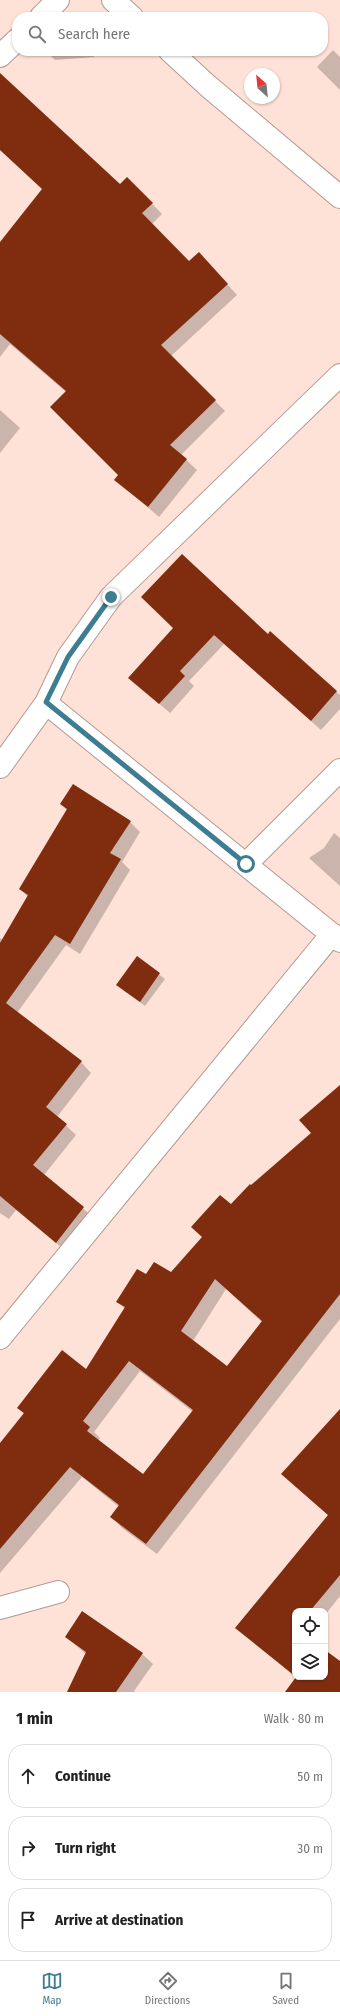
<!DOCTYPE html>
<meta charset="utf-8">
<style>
:root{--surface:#fff;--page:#f6f6f6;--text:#222;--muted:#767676;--line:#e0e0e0;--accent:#3e7c91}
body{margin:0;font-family:"Fira Sans Condensed",sans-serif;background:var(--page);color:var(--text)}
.controls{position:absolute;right:12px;bottom:12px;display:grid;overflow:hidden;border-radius:8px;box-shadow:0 1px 3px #0004}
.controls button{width:36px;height:36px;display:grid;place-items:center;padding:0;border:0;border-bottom:1px solid var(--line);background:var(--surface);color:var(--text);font:20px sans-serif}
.compass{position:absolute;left:244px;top:68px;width:36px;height:36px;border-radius:50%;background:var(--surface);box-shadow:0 1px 3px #0004;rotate:333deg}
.stop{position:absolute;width:12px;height:12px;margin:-9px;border:3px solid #3e7c91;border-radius:50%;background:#fff}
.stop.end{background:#3e7c91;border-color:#fff;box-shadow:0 1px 4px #0008}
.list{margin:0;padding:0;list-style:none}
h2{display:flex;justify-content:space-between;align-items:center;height:52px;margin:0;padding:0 16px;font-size:17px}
h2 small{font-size:13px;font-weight:400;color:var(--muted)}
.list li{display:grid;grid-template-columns:26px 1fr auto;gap:12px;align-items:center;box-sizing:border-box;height:64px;margin:0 8px 8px;padding:0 8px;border:1px solid var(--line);border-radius:16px}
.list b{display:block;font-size:15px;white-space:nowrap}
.list em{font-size:13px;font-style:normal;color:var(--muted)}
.icon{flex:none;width:22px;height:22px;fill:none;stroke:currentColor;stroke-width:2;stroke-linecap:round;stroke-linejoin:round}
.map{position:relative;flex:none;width:340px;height:1692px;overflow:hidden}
.search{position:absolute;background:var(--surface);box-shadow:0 1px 3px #0004;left:12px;right:12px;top:12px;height:44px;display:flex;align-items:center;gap:10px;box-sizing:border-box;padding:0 14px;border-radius:16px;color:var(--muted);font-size:15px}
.sheet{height:268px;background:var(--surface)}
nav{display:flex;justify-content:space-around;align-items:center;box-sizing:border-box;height:56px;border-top:1px solid var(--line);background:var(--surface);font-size:11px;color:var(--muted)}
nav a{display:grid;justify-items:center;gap:2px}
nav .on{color:var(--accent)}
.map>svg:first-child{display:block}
.shadow{fill:#0003;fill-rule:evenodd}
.building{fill:#7f2d0e;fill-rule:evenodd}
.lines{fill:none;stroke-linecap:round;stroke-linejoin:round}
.minor-casing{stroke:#b49990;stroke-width:24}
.minor{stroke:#fff;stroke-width:22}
.route{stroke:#3e7c91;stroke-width:5}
</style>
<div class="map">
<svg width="340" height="1692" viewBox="0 0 340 1692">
<rect width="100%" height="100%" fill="#fee1d7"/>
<path class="shadow" d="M333,50L340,57V90L317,67Z
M46,51H94V57L55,60Z
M0,91L120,185L127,178L162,214L152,224L189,263L209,264L237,295L171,356L225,411L181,455L197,470L159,517L116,480L119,475L66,392L10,344L0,357V244L43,189L0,150Z
M0,410L20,428L0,453Z
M174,628L268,635L270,633L340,695V709L321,730L224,644L189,681L194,686L170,713L140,687Z
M61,804L130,822L140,832L122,862L130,870L80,954L66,945L17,1013L81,1062L91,1073L57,1117L76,1135L44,1175L94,1218L67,1252L16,1210L9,1219L0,1213V938L3,940L28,897L20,889L67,810Z
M334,833L340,838V886L309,858L324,848Z
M137,958L165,979L145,1006L123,990Z
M340,1092V1319L157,1554L122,1528L112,1517L119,1507L82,1477L0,1573V1445L24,1414L18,1408L87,1371L125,1309L118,1302L147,1276L171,1273L231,1206L312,1133ZM226,1289L262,1322L228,1367L193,1341ZM140,1371L193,1412L144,1475L98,1441L100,1438L94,1432Z
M340,1410V1596L325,1615V1611H295V1677L237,1628L329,1516L282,1474Z
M66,1637L142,1654L153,1664L134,1691L135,1692H68L86,1654Z"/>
<path class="building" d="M0,73L120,184L127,177L153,203L142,213L189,261L199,252L228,284L161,345L216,400L170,445L187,459L148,507L114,480L118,475L50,407L66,391L0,334V242L42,189L0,150Z
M182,554L268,634L270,631L337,691L311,721L214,635L180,671L185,676L159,704L128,678L173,628L141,597Z
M73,784L131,821L110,853L121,859L70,944L55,935L6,1003L82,1061L46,1107L67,1124L33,1165L84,1207L56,1243L0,1196V943L28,895L19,889L67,809L60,804Z
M137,956L160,973L140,1002L116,985Z
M340,1085V1294L146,1544L110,1517L119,1505L70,1467L0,1549V1443L24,1413L17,1408L62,1350L86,1369L125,1307L116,1302L137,1269L146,1274L154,1262L171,1272L202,1237L191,1227L220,1195L231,1204L250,1184L251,1185L311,1133L299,1120ZM215,1279L262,1321L227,1366L181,1331ZM129,1361L193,1410L143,1474L87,1431L90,1427L83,1421Z
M340,1409V1575L310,1611H295V1676L235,1628L328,1515L281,1474Z
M82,1611L143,1653L116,1692H67L86,1652L65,1637Z
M325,1650L340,1661V1692H285L296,1677H325Z"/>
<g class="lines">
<g class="minor-casing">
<path id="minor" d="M113,0L132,17
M41,17L58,0
M170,51L208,86L340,197
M0,56L17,40
M46,703L340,941
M0,767L46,703L68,657L111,597L340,375
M246,864L340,770
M0,1338L332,934
M0,1608L58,1592"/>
</g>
<use href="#minor" class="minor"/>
</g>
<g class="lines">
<path class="route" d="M111,597L68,657L46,702L246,864"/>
</g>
</svg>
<div class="controls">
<button><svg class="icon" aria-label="locate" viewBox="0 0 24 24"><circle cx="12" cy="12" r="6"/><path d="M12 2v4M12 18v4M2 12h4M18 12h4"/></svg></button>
<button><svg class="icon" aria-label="layers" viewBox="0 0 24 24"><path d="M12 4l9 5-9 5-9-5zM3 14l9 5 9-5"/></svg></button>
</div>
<svg class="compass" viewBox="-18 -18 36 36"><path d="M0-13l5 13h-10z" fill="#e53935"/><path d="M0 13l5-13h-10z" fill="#767676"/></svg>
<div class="stop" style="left:246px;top:864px"></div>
<div class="stop end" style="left:111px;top:597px"></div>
<div class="search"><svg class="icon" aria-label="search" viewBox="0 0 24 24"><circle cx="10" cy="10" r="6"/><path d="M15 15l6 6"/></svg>Search here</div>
</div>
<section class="sheet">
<h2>1 min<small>Walk · 80 m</small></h2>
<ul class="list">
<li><svg class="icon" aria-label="ahead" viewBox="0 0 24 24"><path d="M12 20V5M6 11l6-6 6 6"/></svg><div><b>Continue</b></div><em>50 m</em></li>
<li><svg class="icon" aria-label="right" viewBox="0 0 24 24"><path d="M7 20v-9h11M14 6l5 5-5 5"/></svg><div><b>Turn right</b></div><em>30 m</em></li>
<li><svg class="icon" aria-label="arrive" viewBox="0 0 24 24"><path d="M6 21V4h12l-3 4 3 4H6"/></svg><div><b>Arrive at destination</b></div></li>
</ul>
</section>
<nav>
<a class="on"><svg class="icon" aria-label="map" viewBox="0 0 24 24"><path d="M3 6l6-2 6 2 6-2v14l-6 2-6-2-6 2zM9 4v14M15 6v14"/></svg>Map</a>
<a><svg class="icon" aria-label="directions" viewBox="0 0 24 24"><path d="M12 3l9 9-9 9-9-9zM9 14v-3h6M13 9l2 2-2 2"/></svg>Directions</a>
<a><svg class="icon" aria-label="saved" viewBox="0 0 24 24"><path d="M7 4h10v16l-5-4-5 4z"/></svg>Saved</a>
</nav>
